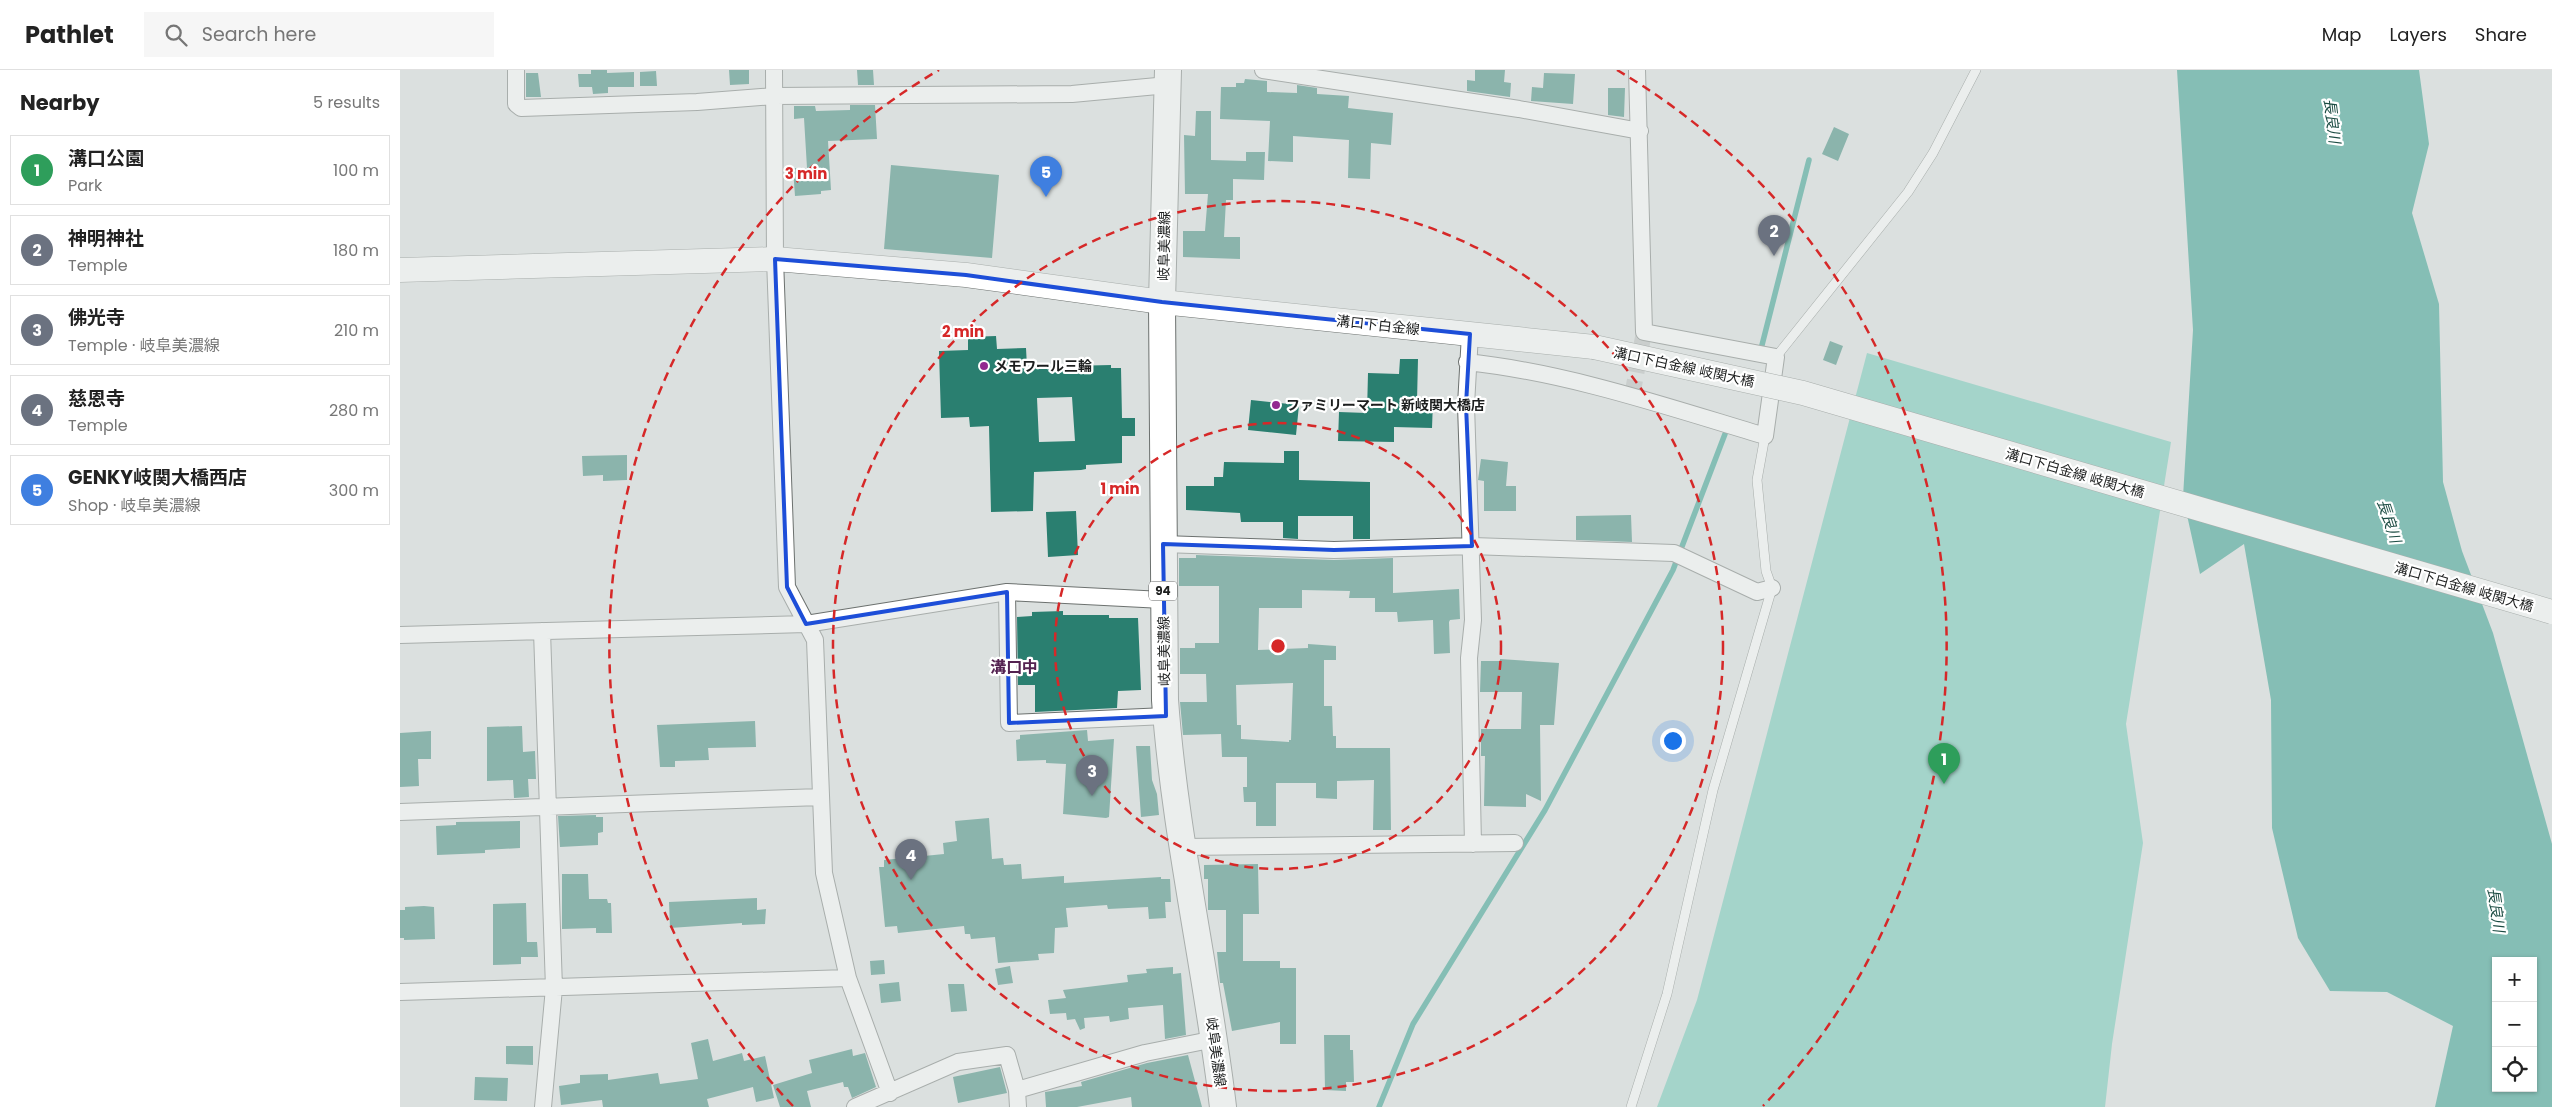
<!DOCTYPE html>
<meta charset="utf-8">
<style>
:root{--surface:#fff;--page:#f6f6f6;--text:#222;--muted:#767676;--line:#e0e0e0;--accent:#1a73e8}
body{margin:0;font-family:Poppins,"Noto Sans JP",sans-serif;background:var(--page);color:var(--text)}
.controls{position:absolute;right:15px;bottom:15px;display:grid;overflow:hidden;border-radius:0px;box-shadow:0 1px 4px #0004}
.controls button{width:45px;height:45px;display:grid;place-items:center;padding:0;border:0;border-bottom:1px solid var(--line);background:var(--surface);color:var(--text);font:25px sans-serif}
.you{position:absolute;left:1272px;top:670px;width:18px;height:18px;margin:-12px;border:4px solid #fff;border-radius:50%;background:#1a73e8;box-shadow:0 0 0 8px #1a73e833}
.badge{display:grid;place-items:center;width:32px;height:32px;border-radius:50%;background:var(--accent);color:#fff;font-size:16px;font-weight:700}
.pin{position:absolute;translate:-50% -41px;filter:drop-shadow(0 1px 2px #0008)}
.pin::after{content:'';position:absolute;top:26px;width:18px;height:15px;background:inherit;clip-path:polygon(0 0,100% 0,50% 100%)}
.list{margin:0;padding:0;list-style:none}
h2{display:flex;justify-content:space-between;align-items:center;height:65px;margin:0;padding:0 20px;font-size:21px}
h2 small{font-size:16px;font-weight:400;color:var(--muted)}
.list li{display:grid;grid-template-columns:32px 1fr auto;gap:15px;align-items:center;box-sizing:border-box;height:70px;margin:0 10px 10px;padding:0 10px;border:1px solid var(--line);border-radius:0px}
.list b{display:block;font-size:19px;white-space:nowrap}
.list p{margin:0;font-size:16px;white-space:nowrap;color:var(--muted)}
.list em{font-size:16px;font-style:normal;color:var(--muted)}
.icon{flex:none;width:28px;height:28px;fill:none;stroke:currentColor;stroke-width:2;stroke-linecap:round;stroke-linejoin:round}
.map{position:relative;flex:none;width:2152px;height:1037px;overflow:hidden}
header{display:flex;align-items:center;gap:30px;box-sizing:border-box;height:70px;padding:0 25px;background:var(--surface);border-bottom:1px solid var(--line)}
header strong{font-size:24px}
nav{display:flex;gap:28px;margin-inline-start:auto;font-size:18px}
.search{width:350px;height:45px;background:var(--page);display:flex;align-items:center;gap:12px;box-sizing:border-box;padding:0 18px;border-radius:0px;color:var(--muted);font-size:19px}
main{display:flex}
aside{flex:1;background:var(--surface)}
.map>svg:first-child{display:block}
.green{fill:#63c5b2}
.water{fill:#1d9684;fill-rule:evenodd}
.lines{fill:none;stroke-linecap:round;stroke-linejoin:round}
.stream{stroke:#1d9684;stroke-width:5.5}
.building{fill:#2a7f70;fill-rule:evenodd}
.street-tunnel{stroke:#b5b9b8;stroke-width:16;stroke-dasharray:16 8;stroke-linecap:butt}
.lane-casing{stroke:#6c716f;stroke-width:10}
.street-casing{stroke:#6c716f;stroke-width:18}
.secondary-casing{stroke:#6c716f;stroke-width:25}
.primary-casing{stroke:#6c716f;stroke-width:28}
.lane{stroke:#fff;stroke-width:9}
.street{stroke:#fff;stroke-width:16}
.secondary{stroke:#fff;stroke-width:24}
.primary{stroke:#fff;stroke-width:26}
.secondary-bridge-casing{stroke:#6c716f;stroke-width:25;stroke-linecap:butt}
.secondary-bridge{stroke:#fff;stroke-width:24}
.marked{fill:none;stroke:#1d4ed8;stroke-width:4;stroke-linejoin:round}
.ring{fill:none;stroke:#d62828;stroke-width:2.5;stroke-dasharray:9 6}
.poi-dot{fill:#922a8f;stroke:#fff;stroke-width:2}
.labels{text-anchor:middle;stroke-width:4.5;stroke-linejoin:round;paint-order:stroke}
.shield{fill:#fff;stroke:#606262;stroke-width:1}
.shield-label{font-size:12px;font-weight:bold;fill:#1c1e1e}
.street-label{font-size:14px;fill:#1c1e1e;stroke:#fff}
.poi-label{font-size:14px;font-weight:bold;fill:#1c1e1e;stroke:#fff;text-anchor:start}
.water-label{font-size:15px;font-style:italic;fill:#1c4c43;stroke:#fff}
.quarter-label{font-size:16px;font-weight:bold;fill:#542251;stroke:#fff}
.centre{fill:#d62828;stroke:#fff;stroke-width:2.5}
.ring-label{font-size:15px;text-anchor:middle;font-weight:bold;fill:#d62828;stroke:#fff;stroke-width:4.5;stroke-linejoin:round;paint-order:stroke}
</style>
<header>
<strong>Pathlet</strong>
<div class="search"><svg class="icon" aria-label="search" viewBox="0 0 24 24"><circle cx="10" cy="10" r="6"/><path d="M15 15l6 6"/></svg>Search here</div>
<nav><a>Map</a><a>Layers</a><a>Share</a></nav>
</header>
<main>
<aside>
<h2>Nearby<small>5 results</small></h2>
<ul class="list">
<li><span class="badge" style="background:#2e9e5b">1</span><div><b>溝口公園</b><p>Park</p></div><em>100 m</em></li>
<li><span class="badge" style="background:#6b7280">2</span><div><b>神明神社</b><p>Temple</p></div><em>180 m</em></li>
<li><span class="badge" style="background:#6b7280">3</span><div><b>佛光寺</b><p>Temple · 岐阜美濃線</p></div><em>210 m</em></li>
<li><span class="badge" style="background:#6b7280">4</span><div><b>慈恩寺</b><p>Temple</p></div><em>280 m</em></li>
<li><span class="badge" style="background:#3f7fe0">5</span><div><b>GENKY岐関大橋西店</b><p>Shop · 岐阜美濃線</p></div><em>300 m</em></li>
</ul>
</aside>
<div class="map">
<svg width="2152" height="1037" viewBox="0 0 2152 1037">
<rect width="100%" height="100%" fill="#dbe0df"/>
<path class="green" d="M1467,283L1771,372L1726,654L1743,773L1712,974L1705,1037H1257L1297,930Z"/>
<path class="water" d="M1777,0H2019L2029,74L2012,143L2039,234L2043,412L2062,481L2093,563L2152,774V1037H2035L2053,956L1987,922L1930,921L1898,868L1872,758L1871,630L1844,474L1800,504L1783,427L1793,260ZM2096,891H2133V1018H2096Z"/>
<g class="lines">
<path class="stream" d="M1361,279L1409,90
M979,1037L1013,954L1145,740L1273,500L1325,364"/>
</g>
<path class="building" d="M191,0H207V3L234,2V17H208V23L193,24L192,17H179L178,4H191Z
M329,0H349V14L330,15Z
M457,0H473L474,15H458Z
M1075,0H1105L1104,12L1111,13L1110,27L1067,21V10L1075,11Z
M256,1L257,16H240V2Z
M126,3H138L141,27H126Z
M1144,3L1175,4L1173,34L1131,31L1132,17L1143,18Z
M845,9L867,11V22L897,23V15L917,18V24L949,26L948,38L993,43L991,75L971,73L970,109L948,108L949,70L893,66V92L868,91L870,51L820,49L821,17H836V13H844Z
M1208,18H1225L1224,47L1208,45Z
M450,35H475L477,69L428,71L431,120L421,121V124L395,126L393,98H407L404,48L394,49V36H415L416,41L450,40Z
M796,41H811V90L846,91V82H865L864,110L833,109V130H826L824,167H840V189L783,187V161H805L808,124H785L784,65L795,66Z
M1434,57L1449,64L1438,91L1422,84Z
M491,95L599,105L592,188L484,179Z
M596,266L597,279L626,278L627,297L711,295V298H721L722,348H735V366H722V393L686,395V399L681,400L634,402L633,441L591,442L589,356L570,357L569,347L541,348L539,281L568,280V267ZM672,327L675,371L639,372L637,328Z
M1430,271L1443,276L1436,295L1423,290Z
M1000,289H1018L1017,331H1033L1032,358L994,357V372L938,371L939,342L967,343L968,303L999,304Z
M851,330L899,335L896,365L848,360Z
M884,381H899V410L970,412V469H953V446H898V469L883,468V452H841L840,443L786,440V416H814V407H823L824,392L884,393Z
M227,385V410L203,411V405L183,406L182,386Z
M1081,389L1108,392L1106,416H1116V441H1084V411L1078,410Z
M676,441L678,485L648,487L646,442Z
M1231,445L1232,472L1176,470V446Z
M796,485L934,490L993,488V523L1059,519L1060,549L1050,550L1049,552L1050,583L1034,584L1033,550L998,552L997,542H975V528H949L950,521L902,520V538H859L858,580L908,578V574L936,576V590H924V636H932L933,666H936V678H990L991,760H973L974,710L937,711V729L916,728V713H876V756H856V732H844L843,717H847V687H822L821,664L783,665L780,632H807L806,604H780V578H795V573H819V516H779V488H796ZM893,613L891,670H889V672L841,669V655H837L836,615Z
M663,541V545H709V548H738L741,620L718,621L717,638L635,642V615H618L617,547L632,546V542Z
M1100,589L1159,593L1154,655H1140L1141,731L1126,724V737L1084,736L1085,686H1081V659H1121L1122,622H1080L1081,591H1100Z
M355,651L356,677L308,678L309,690L275,691V697H260L257,655Z
M122,656L123,682L135,681L136,709H128L129,727L114,728L113,710L87,711V657Z
M687,660L688,671L714,669L709,747L706,748L663,744L666,694L646,693V690L617,691L616,670L620,669V665Z
M31,661V689H18L19,716L0,717V663Z
M736,676H750L752,710L757,724L759,745L741,747Z
M196,745V747H203V762L198,763V775L160,777L158,746Z
M589,748L592,789L603,788L604,795L621,794L622,809L664,806V813L761,807V809H770L771,832H765L766,848L749,849L748,837L708,839L707,835L666,838L668,857L655,858L654,883L638,884L639,890L598,893L595,867L571,869L570,864H565L564,856L498,863L497,856L485,857L479,797H484V790L544,784L543,773L557,771L555,751Z
M120,751V778L85,780V783L37,785L36,756L56,755V752Z
M858,794L859,844H843V891H880V898H896V974H880V952L832,961L823,913H820L817,882H826V840H808V809H804V795Z
M162,804H188L189,829H207L208,833H211L212,863H196V858L162,859Z
M357,828V840L366,839L365,854L342,855V853L270,858L269,832Z
M126,833L127,872H137L138,887H121V894L93,895V834Z
M24,836L34,837L35,869L4,870V868H0V840H5V837Z
M484,890L485,904L471,905L470,891Z
M610,896L613,913L598,915L595,899Z
M773,897V904L781,903L786,965L765,969L763,935L728,938L729,949L710,952L709,946L684,948L685,958L680,960L675,949L667,950L666,943L650,944L648,930L666,928L663,920L728,912L727,905L747,903L746,899Z
M499,912L501,931L481,933L479,914Z
M548,914H564L567,941L551,942Z
M924,965H950V980H953L954,1012H946V1021L925,1020Z
M308,969L313,991L342,983L344,991L365,986L374,1028L356,1032L353,1017L307,1029L309,1037H203L202,1030L161,1035L159,1016L180,1013V1005L208,1004V1010L258,1003L260,1014L298,1009L291,973Z
M106,976H133V995L106,994Z
M452,979L453,986L465,983L476,1017L452,1028L448,1017H444L443,1012L407,1021L411,1037H380L373,1015L412,1003L409,990Z
M788,985L802,1037H732L731,1027L677,1037H646L645,1022L682,1016L681,1012L747,993Z
M600,997L607,1023L558,1033L553,1007Z
M75,1007L108,1008L107,1031L74,1030Z"/>
<g class="lines">
<path class="street-tunnel" d="M1232,326L1244,262"/>
<g class="lane-casing">
<path id="lane" d="M1376,287L1508,122L1533,83L1576,0
M1231,1037L1267,924L1313,720L1372,518L1366,501L1357,410L1365,366"/>
</g>
<g class="street-casing">
<path id="street" d="M116,0V34L121,38L297,32L374,26L672,24L768,15
M374,0L375,189L387,517L415,570L424,803L448,908L490,1023
M863,0L1119,39L1240,61
M1070,264L1066,335L1073,550L1069,588L1073,774
M1067,292C1169,303 1268,337 1365,366L1376,287L1244,262L1237,0
M763,474L934,480L1072,476L1274,483L1357,522L1372,518
M607,522L609,653L766,646
M142,561L154,918L143,1037
M0,565L406,554L607,522L763,530
M0,742L421,727
M782,777L1115,773
M0,922L448,908
M617,1020L618,1037
M455,1037L558,992L607,985L617,1020L745,983L815,969"/>
</g>
<g class="secondary-casing">
<path id="secondary" d="M0,200L375,189L566,205L762,232L1194,277"/>
</g>
<g class="primary-casing">
<path id="primary" d="M768,0L762,232L765,630C775,767 807,901 823,1037"/>
</g>
<use href="#lane" class="lane"/>
<use href="#street" class="street"/>
<use href="#secondary" class="secondary"/>
<use href="#primary" class="primary"/>
<g class="secondary-bridge-casing">
<path id="secondary-bridge" d="M1194,277L1403,323L2152,542"/>
</g>
<use href="#secondary-bridge" class="secondary-bridge"/>
</g>
<path d="M0 0H2152V1037H0ZM375,189L566,205L762,232L1070,264L1066,335L1072,476L934,480L763,474L766,646L609,653L607,522L406,554L387,517Z" fill="#dbe0df" fill-opacity=".55" fill-rule="evenodd"/>
<path class="marked" d="M375,189L566,205L762,232L1070,264L1066,335L1072,476L934,480L763,474L766,646L609,653L607,522L406,554L387,517Z"/>
<g class="ring">
<circle cx="878" cy="576" r="223"/>
<circle cx="878" cy="576" r="445"/>
<path d="M393 1036A668 668 0 0 1 539 0M1217 0A668 668 0 0 1 1363 1036"/>
</g>
<g class="poi-dot">
<circle cx="584" cy="296" r="5"/>
<circle cx="876" cy="335" r="5"/>
</g>
<g class="labels">
<rect class="shield" x="749" y="511.5" width="28" height="19" rx="4"/>
<g class="shield-label">
<text x="763" y="525">94</text>
</g>
<g class="street-label">
<text transform="translate(764 176) rotate(-89)" y="5">岐阜美濃線</text>
<text transform="translate(978 255) rotate(6)" y="5">溝口下白金線</text>
<text transform="translate(1284 297) rotate(12)" y="5">溝口下白金線 岐関大橋</text>
<text transform="translate(1675 403) rotate(16)" y="5">溝口下白金線 岐関大橋</text>
<text transform="translate(2064 517) rotate(16)" y="5">溝口下白金線 岐関大橋</text>
<text transform="translate(764 581) rotate(-91)" y="5">岐阜美濃線</text>
<text transform="translate(816 982) rotate(82)" y="5">岐阜美濃線</text>
</g>
<g class="poi-label">
<text x="594" y="301">メモワール三輪</text>
<text x="886" y="340">ファミリーマート 新岐関大橋店</text>
</g>
<g class="water-label">
<text transform="translate(1932 51) rotate(83)" y="5">長良川</text>
<text transform="translate(1989 451) rotate(72)" y="5">長良川</text>
<text transform="translate(2096 840) rotate(82)" y="5">長良川</text>
</g>
<g class="quarter-label">
<text x="614" y="603">溝口中</text>
</g>
</g>
<circle cx="878" cy="576" r="8" class="centre"/>
<g class="ring-label">
<text x="406" y="109">3 min</text>
<text x="563" y="267">2 min</text>
<text x="720" y="424">1 min</text>
</g>
</svg>
<div class="controls">
<button>+</button>
<button>−</button>
<button><svg class="icon" aria-label="locate" viewBox="0 0 24 24"><circle cx="12" cy="12" r="6"/><path d="M12 2v4M12 18v4M2 12h4M18 12h4"/></svg></button>
</div>
<div class="you"></div>
<div class="pin badge" style="left:1544px;top:714px;background:#2e9e5b">1</div>
<div class="pin badge" style="left:1374px;top:186px;background:#6b7280">2</div>
<div class="pin badge" style="left:692px;top:726px;background:#6b7280">3</div>
<div class="pin badge" style="left:511px;top:810px;background:#6b7280">4</div>
<div class="pin badge" style="left:646px;top:127px;background:#3f7fe0">5</div>
</div>
</main>
